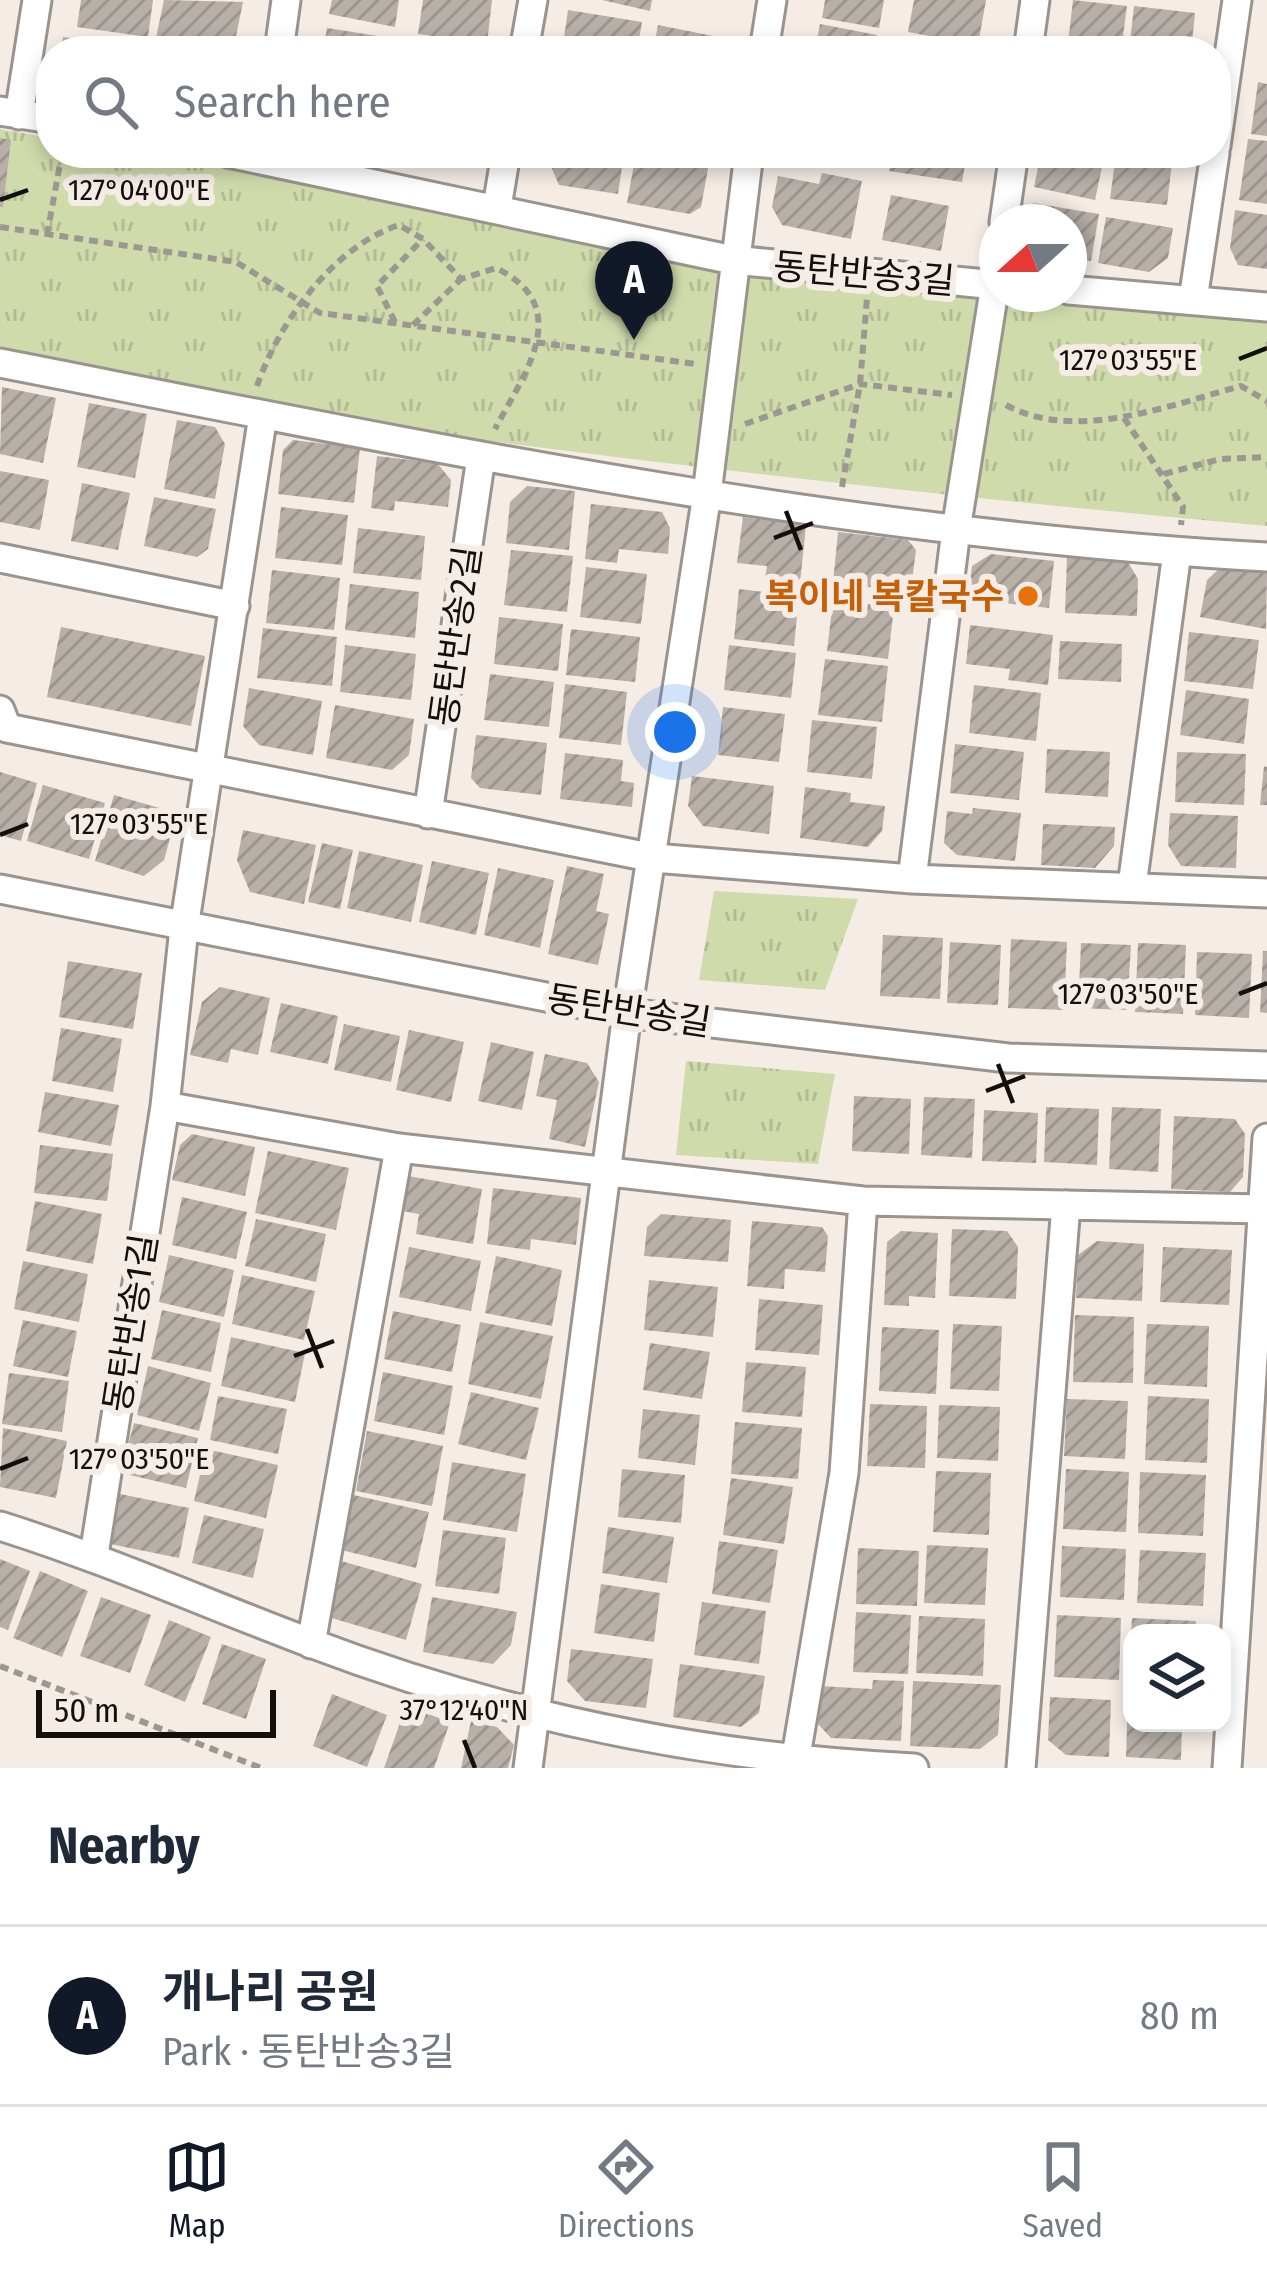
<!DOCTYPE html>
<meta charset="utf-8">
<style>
:root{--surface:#fff;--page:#f6f6f7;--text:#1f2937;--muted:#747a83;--line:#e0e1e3;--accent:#111827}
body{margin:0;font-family:"Fira Sans Condensed","Noto Sans KR",sans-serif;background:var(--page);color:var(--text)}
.controls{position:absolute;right:36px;bottom:36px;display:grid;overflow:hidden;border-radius:24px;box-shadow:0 6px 18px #0003}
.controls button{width:108px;height:108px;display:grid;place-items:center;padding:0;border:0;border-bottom:3px solid var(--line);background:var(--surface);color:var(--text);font:60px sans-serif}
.compass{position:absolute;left:979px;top:204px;width:108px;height:108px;border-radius:50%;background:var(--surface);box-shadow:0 6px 18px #0003;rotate:249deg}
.scale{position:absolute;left:36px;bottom:30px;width:240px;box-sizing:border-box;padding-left:12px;border:6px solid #120f0d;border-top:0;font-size:33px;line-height:42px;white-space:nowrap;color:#120f0d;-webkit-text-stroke:9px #f5ece5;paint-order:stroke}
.you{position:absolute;left:675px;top:732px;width:42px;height:42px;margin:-30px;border:9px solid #fff;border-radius:50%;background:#1a73e8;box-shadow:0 0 0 18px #1a73e833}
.badge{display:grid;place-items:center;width:78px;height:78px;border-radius:50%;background:var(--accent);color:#fff;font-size:39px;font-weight:700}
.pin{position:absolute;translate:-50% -99px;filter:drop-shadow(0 3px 6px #0008)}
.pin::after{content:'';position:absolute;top:63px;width:42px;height:36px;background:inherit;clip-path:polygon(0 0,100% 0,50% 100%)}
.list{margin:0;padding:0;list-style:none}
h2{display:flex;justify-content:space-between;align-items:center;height:156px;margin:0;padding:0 48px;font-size:51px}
h2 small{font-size:39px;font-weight:400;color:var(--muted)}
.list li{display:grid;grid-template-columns:78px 1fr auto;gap:36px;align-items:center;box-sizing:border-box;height:180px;padding:0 48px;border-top:3px solid var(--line)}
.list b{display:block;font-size:45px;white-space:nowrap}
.list p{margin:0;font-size:39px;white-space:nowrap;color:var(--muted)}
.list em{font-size:39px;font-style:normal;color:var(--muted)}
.icon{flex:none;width:66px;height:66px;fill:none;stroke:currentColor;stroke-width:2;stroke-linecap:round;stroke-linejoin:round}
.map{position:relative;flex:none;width:1267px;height:1768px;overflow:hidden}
.search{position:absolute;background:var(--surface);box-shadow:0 6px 18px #0003;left:36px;right:36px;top:36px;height:132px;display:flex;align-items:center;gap:30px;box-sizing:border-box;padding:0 42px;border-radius:48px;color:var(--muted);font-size:45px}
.sheet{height:336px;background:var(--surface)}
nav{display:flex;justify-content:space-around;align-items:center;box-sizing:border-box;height:168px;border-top:3px solid var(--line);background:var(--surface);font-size:33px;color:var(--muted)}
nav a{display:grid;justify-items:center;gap:6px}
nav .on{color:var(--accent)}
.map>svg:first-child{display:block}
.park{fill:url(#park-tufts)}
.building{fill:url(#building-hatch)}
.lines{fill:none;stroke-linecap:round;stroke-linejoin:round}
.minor-casing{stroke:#9b938d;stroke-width:33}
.path{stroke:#9d9792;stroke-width:6;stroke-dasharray:9 6;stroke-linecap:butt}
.minor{stroke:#fff;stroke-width:27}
.ticks{fill:none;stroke:#120f0d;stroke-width:4.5}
.food-dot{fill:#e8710a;stroke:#f5ece5;stroke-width:4.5}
.labels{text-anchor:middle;stroke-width:12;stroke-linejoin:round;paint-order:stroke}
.street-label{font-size:36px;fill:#120f0d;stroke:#f5ece5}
.food-label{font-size:36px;font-weight:bold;fill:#c56008;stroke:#f5ece5;text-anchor:end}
.ticks-label{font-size:30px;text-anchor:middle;fill:#120f0d;stroke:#f5ece5;stroke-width:12;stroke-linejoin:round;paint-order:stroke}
</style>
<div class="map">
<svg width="1267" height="1768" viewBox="0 0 1267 1768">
<defs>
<pattern id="park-tufts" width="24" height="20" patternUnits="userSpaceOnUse" patternTransform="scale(3)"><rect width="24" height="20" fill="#d0dbac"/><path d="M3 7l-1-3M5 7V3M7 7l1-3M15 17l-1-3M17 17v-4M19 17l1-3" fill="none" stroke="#b2bb93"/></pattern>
<pattern id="building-hatch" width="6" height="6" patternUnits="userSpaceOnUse" patternTransform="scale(3)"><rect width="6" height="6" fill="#b7afa8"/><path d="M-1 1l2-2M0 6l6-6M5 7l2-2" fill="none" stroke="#9c958f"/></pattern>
</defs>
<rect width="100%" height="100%" fill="#f5ece5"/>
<path class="park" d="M0,129L51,138V153H143L997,294L1267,310V526C842,487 421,438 0,370Z
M714,891L858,899L825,990L699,980Z
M686,1061L835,1074L818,1164L676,1155Z"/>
<path class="building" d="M81,0H153L148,37L77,27Z
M164,0L243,2L233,51L156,38Z
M332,0H399L395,27L329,14Z
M423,0H492L487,44L418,34Z
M602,0H652L650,11Z
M825,0H884L879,28L822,18Z
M914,0H986L978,45L908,32Z
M1073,0L1127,6L1121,51H1067Z
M1134,6L1195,13L1191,51H1129Z
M568,10L642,22L637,51H562Z
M820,24L877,35L874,51H815Z
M658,25L718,37L716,51H653Z
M327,28L397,39L395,51H323Z
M63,37L133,48V51H61Z
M907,38L965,49L964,51H905Z
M406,42L448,48V51H405Z
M1258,82L1267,84V136L1251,134Z
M0,138L11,140L3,207H0Z
M1248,139L1267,141V204L1239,200Z
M405,153H483L470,166Z
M545,153H624L618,194L559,185Z
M636,153L709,163L701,207L690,214L627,203Z
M815,153H864L861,165Z
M892,153H967L962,182L889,171Z
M1041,153H1105L1095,200L1034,187Z
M1116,153H1173L1167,205L1110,199Z
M822,173L862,181L851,239L782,225L772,207L778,176L819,184Z
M891,195L949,206L941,251L882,240Z
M1033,203L1099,214L1091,261L1069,258V222H1030Z
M1235,210L1267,215V269L1238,265L1230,248Z
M1106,217L1173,228L1168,258L1149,272L1098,263Z
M2,387L56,398L43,463L0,454Z
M89,403L147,414L135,478L77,467Z
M177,420L215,427L225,444L215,499L164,489Z
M293,440L360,448L354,503L278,494L283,450Z
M377,456L437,463L451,480L448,507L395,501L394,511L371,508Z
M0,471L49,480L40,530L0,522Z
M82,483L130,493L118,550L71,541Z
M527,486L575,491L569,550L506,543L510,502Z
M154,497L216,509L208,549L197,557L144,546Z
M591,504L662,512L670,528L668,554L619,549L617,563L585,559Z
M281,507L348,515L342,565L275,558Z
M743,517L806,525L800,583L765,578L767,566L737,563Z
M358,528L425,536L421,580L353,573Z
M838,532L908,540L916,550L912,581L886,578L885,589L833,583Z
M511,550L573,556L567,612L504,605Z
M991,554L1054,561L1049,608L968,599L972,566Z
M1067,557L1126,559L1138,579L1137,616L1065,613Z
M1223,565L1267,573L1266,629L1200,617L1207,580Z
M586,567L647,574L641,624L580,617Z
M272,570L340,578L334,630L266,623Z
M350,584L419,592L415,638L345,630Z
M739,589L799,596L794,646L734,639Z
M833,600L894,607L888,659L827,651Z
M499,617L563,624L558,671L494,664Z
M970,625L1053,635L1048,685L1008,680L1010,669L966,664Z
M61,627L205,656L191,726L47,697Z
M263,628L337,637L332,686L257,678Z
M571,629L640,637L635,682L566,675Z
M1189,632L1259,640L1253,689L1184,681Z
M1060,641L1122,644L1121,682L1058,679Z
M345,645L416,654L411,700L340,692Z
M729,645L796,653L791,698L724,690Z
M825,659L888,666L882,722L818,715Z
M490,674L554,682L549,727L484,720Z
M565,684L627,692L621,745L559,738Z
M974,685L1041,693L1036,741L969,733Z
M249,688L322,701L313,755L259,745L243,726Z
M1186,690L1249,699L1244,744L1180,735Z
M335,705L414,719L409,755L392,770L326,758Z
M723,707L785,714L779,762L718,755Z
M812,720L877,727L872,779L807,772Z
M476,735L547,743L541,795L480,788L471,778Z
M955,744L1024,752L1019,800L950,793Z
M1047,749L1110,752L1108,797L1045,793Z
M1177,752L1246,754L1244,805L1175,802Z
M565,753L623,760L621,781L634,783L632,807L560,799Z
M1264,766L1267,767V805H1260Z
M0,772L37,783L21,841L0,835Z
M692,776L774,786L769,834L703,826L688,806Z
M43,785L105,803L89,859L27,841Z
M805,787L851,793L850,802L885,806L882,831L868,847L800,838Z
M114,795L177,813L164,860L144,876L95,861Z
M973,808L1021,813L1015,861L957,855L944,843L947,811L972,814Z
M1170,813L1238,816L1236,868L1181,866L1168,845Z
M1043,824L1115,827L1114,846L1095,868L1041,865Z
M243,830L316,845L304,904L250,892L237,860Z
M322,843L353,850L340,909L308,902Z
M359,851L423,865L411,922L347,908Z
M432,861L489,873L476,935L419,922Z
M567,866L604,874L596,911L609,914L598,965L548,954Z
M498,868L554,880L540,948L484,935Z
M883,935L943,938L940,999L880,996Z
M1011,939L1067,942L1064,1010L1008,1008Z
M950,942L1001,945L998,1005L947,1003Z
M1081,943L1131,945L1127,1010L1078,1008Z
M1138,943L1186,945L1183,1014L1135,1012Z
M1263,951H1267V1013L1260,1012Z
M1197,952L1252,954L1249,1018L1195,1015Z
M68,961L142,973L133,1029L59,1017Z
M220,987L270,998L258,1055L231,1049L228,1063L190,1055L202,1002Z
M281,1003L338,1016L328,1064L270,1052Z
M344,1024L400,1036L391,1082L334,1070Z
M61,1028L122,1039L113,1092L52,1081Z
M409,1030L464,1042L451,1102L396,1090Z
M491,1042L534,1052L522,1110L478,1101Z
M545,1054L587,1063L599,1082L585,1147L549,1139L557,1100L536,1096Z
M45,1092L119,1105L111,1146L38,1132Z
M854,1096L911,1099L909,1154L852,1151Z
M924,1097L975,1099L972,1158L921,1155Z
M1046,1107L1099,1109L1097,1165L1044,1162Z
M1112,1107L1161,1109L1158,1172L1109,1169Z
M984,1110L1038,1113L1036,1163L982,1161Z
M1174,1116L1235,1119L1245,1134L1243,1177L1230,1192L1171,1189Z
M192,1134L255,1147L245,1196L172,1180L180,1145Z
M40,1145L113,1154L107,1201L34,1193Z
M268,1151L349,1168L336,1230L255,1213Z
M408,1176L482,1189L473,1244L416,1234L419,1214L402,1211Z
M493,1188L581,1198L576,1245L531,1239L530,1250L487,1244Z
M182,1197L247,1212L236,1259L172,1245Z
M35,1201L102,1214L93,1264L26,1251Z
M661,1214L731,1220L728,1262L644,1256L647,1227Z
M256,1219L326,1234L316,1282L245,1266Z
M752,1221L822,1227L828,1236L825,1272L785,1269L784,1289L747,1286Z
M952,1229L1007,1231L1018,1247L1016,1299L949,1296Z
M901,1231L938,1233L935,1298L909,1296V1306L884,1305L887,1242Z
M1097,1241L1144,1244L1142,1301L1076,1298L1078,1255Z
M409,1247L481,1261L471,1311L399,1297Z
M1163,1247L1232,1250L1229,1305L1160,1302Z
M169,1255L234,1270L224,1317L159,1302Z
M496,1256L562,1270L552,1326L485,1313Z
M23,1261L88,1274L79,1322L14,1309Z
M242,1275L315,1291L304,1340L232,1324Z
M649,1280L718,1287L713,1337L644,1330Z
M759,1299L823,1305L819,1355L755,1350Z
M162,1310L221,1323L211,1372L151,1359Z
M393,1311L461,1325L452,1372L384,1359Z
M1075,1315L1134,1317L1133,1383L1073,1382Z
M23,1320L77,1331L68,1377L13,1366Z
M480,1322L553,1336L541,1399L468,1384Z
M953,1324L1002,1326L999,1391L950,1389Z
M1147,1324L1209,1326L1207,1387L1144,1384Z
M882,1327L939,1330L936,1394L879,1391Z
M231,1337L305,1353L295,1402L221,1386Z
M650,1343L710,1352L702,1399L643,1390Z
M746,1362L806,1367L802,1417L742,1412Z
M148,1366L211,1383L199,1431L137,1415Z
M383,1372L453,1386L444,1435L374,1421Z
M9,1373L69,1381L62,1432L2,1424Z
M471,1392L539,1408L526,1460L458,1444Z
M218,1396L287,1409L278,1454L210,1440Z
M1148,1396L1209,1399L1207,1463L1145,1460Z
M1067,1399L1128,1401L1125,1459L1064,1456Z
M870,1404L927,1406L925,1468L867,1466Z
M939,1405L1000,1407L998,1461L937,1458Z
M643,1409L700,1415L695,1465L638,1458Z
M735,1422L802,1428L798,1479L731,1474Z
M134,1423L198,1438L186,1488L121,1473Z
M3,1428L67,1441L56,1498L0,1487Z
M367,1431L443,1446L432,1506L356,1491Z
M206,1449L278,1465L266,1518L194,1501Z
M452,1462L526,1474L517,1532L443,1520Z
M622,1469L685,1475L681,1523L618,1517Z
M1066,1469L1129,1472L1126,1532L1063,1529Z
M936,1471L991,1473L989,1535L933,1532Z
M1140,1472L1206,1475L1203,1536L1138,1533Z
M731,1478L793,1487L784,1544L723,1535Z
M120,1494L189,1508L179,1558L110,1544Z
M349,1494L429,1512L416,1568L337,1549Z
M204,1515L264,1529L253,1578L192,1563Z
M608,1527L674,1537L667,1583L602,1573Z
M443,1530L506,1538L499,1594L435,1586Z
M719,1541L778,1550L770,1603L712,1594Z
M927,1545L988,1548L985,1605L924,1603Z
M1062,1546L1126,1549L1124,1600L1060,1597Z
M858,1548L919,1551L917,1606L856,1604Z
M1140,1550L1206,1553L1203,1606L1137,1603Z
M0,1559L30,1571L8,1630L0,1627Z
M341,1561L422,1584L406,1640L325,1616Z
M40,1571L88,1591L62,1657L13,1638Z
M601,1584L660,1593L654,1642L594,1633Z
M101,1597L151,1615L130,1673L80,1656Z
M432,1597L517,1612L511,1645L493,1664L423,1652Z
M702,1602L766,1611L759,1664L694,1655Z
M856,1612L911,1615L908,1674L853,1672Z
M1057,1615L1121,1618L1119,1680L1054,1677Z
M919,1616L985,1619L983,1676L916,1673Z
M1132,1618L1196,1621L1195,1633H1131Z
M169,1620L211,1637L185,1702L144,1685Z
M222,1644L266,1659L246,1719L202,1704Z
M571,1649L653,1659L646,1708L585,1701L567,1681Z
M680,1664L765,1676L759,1713L741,1727L673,1717Z
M873,1680L904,1681L901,1741L831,1738L818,1724L819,1686L872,1689Z
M913,1681L1001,1685L998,1735L980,1749L910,1746Z
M332,1694L387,1715L367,1767L313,1746Z
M1128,1694L1132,1723H1182L1181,1760L1126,1757Z
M1050,1697L1111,1700L1109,1757L1066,1755L1048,1740Z
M406,1706L450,1722L434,1768H384Z
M471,1721L497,1727L514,1745L508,1768H461Z"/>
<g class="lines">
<g class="minor-casing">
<path id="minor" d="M279,51L286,0
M524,51L533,0
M764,51L772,0
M1028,51L1035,0
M0,111L51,119
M19,115L37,0
M1216,146L1237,0
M228,153L733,260L997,285
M497,207L506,153
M1004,222L1014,153
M1069,290L1267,307
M1193,300L1215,153
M0,363C419,445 840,534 1267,557
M0,558L235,606
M0,710L7,728L654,858L912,879L1267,893
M428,814L481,457
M912,879L956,530L997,272
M1132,886L1177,552
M0,889L627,1013L1008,1058L1267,1066
M165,1106L399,1148L863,1201L1263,1209
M0,1526C105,1559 205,1603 308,1642C502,1716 707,1758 914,1768
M94,1555L165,1106L184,928L263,415
M311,1644L399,1148
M795,1762L844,1473L863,1201
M528,1768L627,1013L707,494L749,153
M1021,1768L1066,1205
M1227,1768L1267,1138"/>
</g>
<path class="path" d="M0,227L236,262L320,313L696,364
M47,235L62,153
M395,322L377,286L423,239
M413,325L461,279
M257,386C279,322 333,247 399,225L423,239L461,279L496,268C576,307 524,374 495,429
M1006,405C1075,443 1170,405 1241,386L1267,401
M1124,418L1183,507L1181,525
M745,424L860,384L952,395
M1164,474L1220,459L1267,457
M842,487L860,384L867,298
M0,1666L261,1768"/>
<use href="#minor" class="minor"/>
</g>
<path class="ticks" d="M0,200L28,190M1239,359L1267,348M786,511L801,550M774,538L813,523M0,835L28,824M1239,994L1267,983M998,1064L1013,1103M986,1091L1025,1076M307,1329L322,1368M294,1356L334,1341M0,1469L28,1458M464,1740L475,1768"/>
<circle class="food-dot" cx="1028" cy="596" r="12"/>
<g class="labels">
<g class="street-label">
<text transform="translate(864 273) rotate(5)" y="13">동탄반송3길</text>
<text transform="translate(455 636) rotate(-82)" y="13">동탄반송2길</text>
<text transform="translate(629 1010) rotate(9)" y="13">동탄반송길</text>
<text transform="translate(130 1323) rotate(-81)" y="13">동탄반송1길</text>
</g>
<g class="food-label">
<text x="1004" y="609">복이네 복칼국수</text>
</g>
</g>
<g class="ticks-label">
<text x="139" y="200">127°04'00"E</text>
<text x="1128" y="370">127°03'55"E</text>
<text x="139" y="834">127°03'55"E</text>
<text x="1128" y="1004">127°03'50"E</text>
<text x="139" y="1469">127°03'50"E</text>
<text x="464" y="1720">37°12'40"N</text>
</g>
</svg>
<div class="controls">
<button><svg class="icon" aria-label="layers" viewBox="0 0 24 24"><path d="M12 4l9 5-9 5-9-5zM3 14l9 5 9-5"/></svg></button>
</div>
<svg class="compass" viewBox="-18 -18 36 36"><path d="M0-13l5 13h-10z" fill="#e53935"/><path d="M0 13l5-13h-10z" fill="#747a83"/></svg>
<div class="scale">50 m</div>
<div class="you"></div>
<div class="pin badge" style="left:634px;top:340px">A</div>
<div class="search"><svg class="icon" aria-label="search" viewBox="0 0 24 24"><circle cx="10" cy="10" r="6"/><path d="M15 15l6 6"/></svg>Search here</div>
</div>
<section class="sheet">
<h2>Nearby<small></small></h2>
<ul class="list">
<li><span class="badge">A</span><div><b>개나리 공원</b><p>Park · 동탄반송3길</p></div><em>80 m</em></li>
</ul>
</section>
<nav>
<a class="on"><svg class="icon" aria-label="map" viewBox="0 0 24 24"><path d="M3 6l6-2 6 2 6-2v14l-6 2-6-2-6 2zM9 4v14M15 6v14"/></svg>Map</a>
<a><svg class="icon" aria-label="directions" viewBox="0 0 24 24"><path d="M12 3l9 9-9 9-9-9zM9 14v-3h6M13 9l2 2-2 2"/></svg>Directions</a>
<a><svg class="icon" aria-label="saved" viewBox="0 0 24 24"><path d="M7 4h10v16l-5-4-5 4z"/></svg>Saved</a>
</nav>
